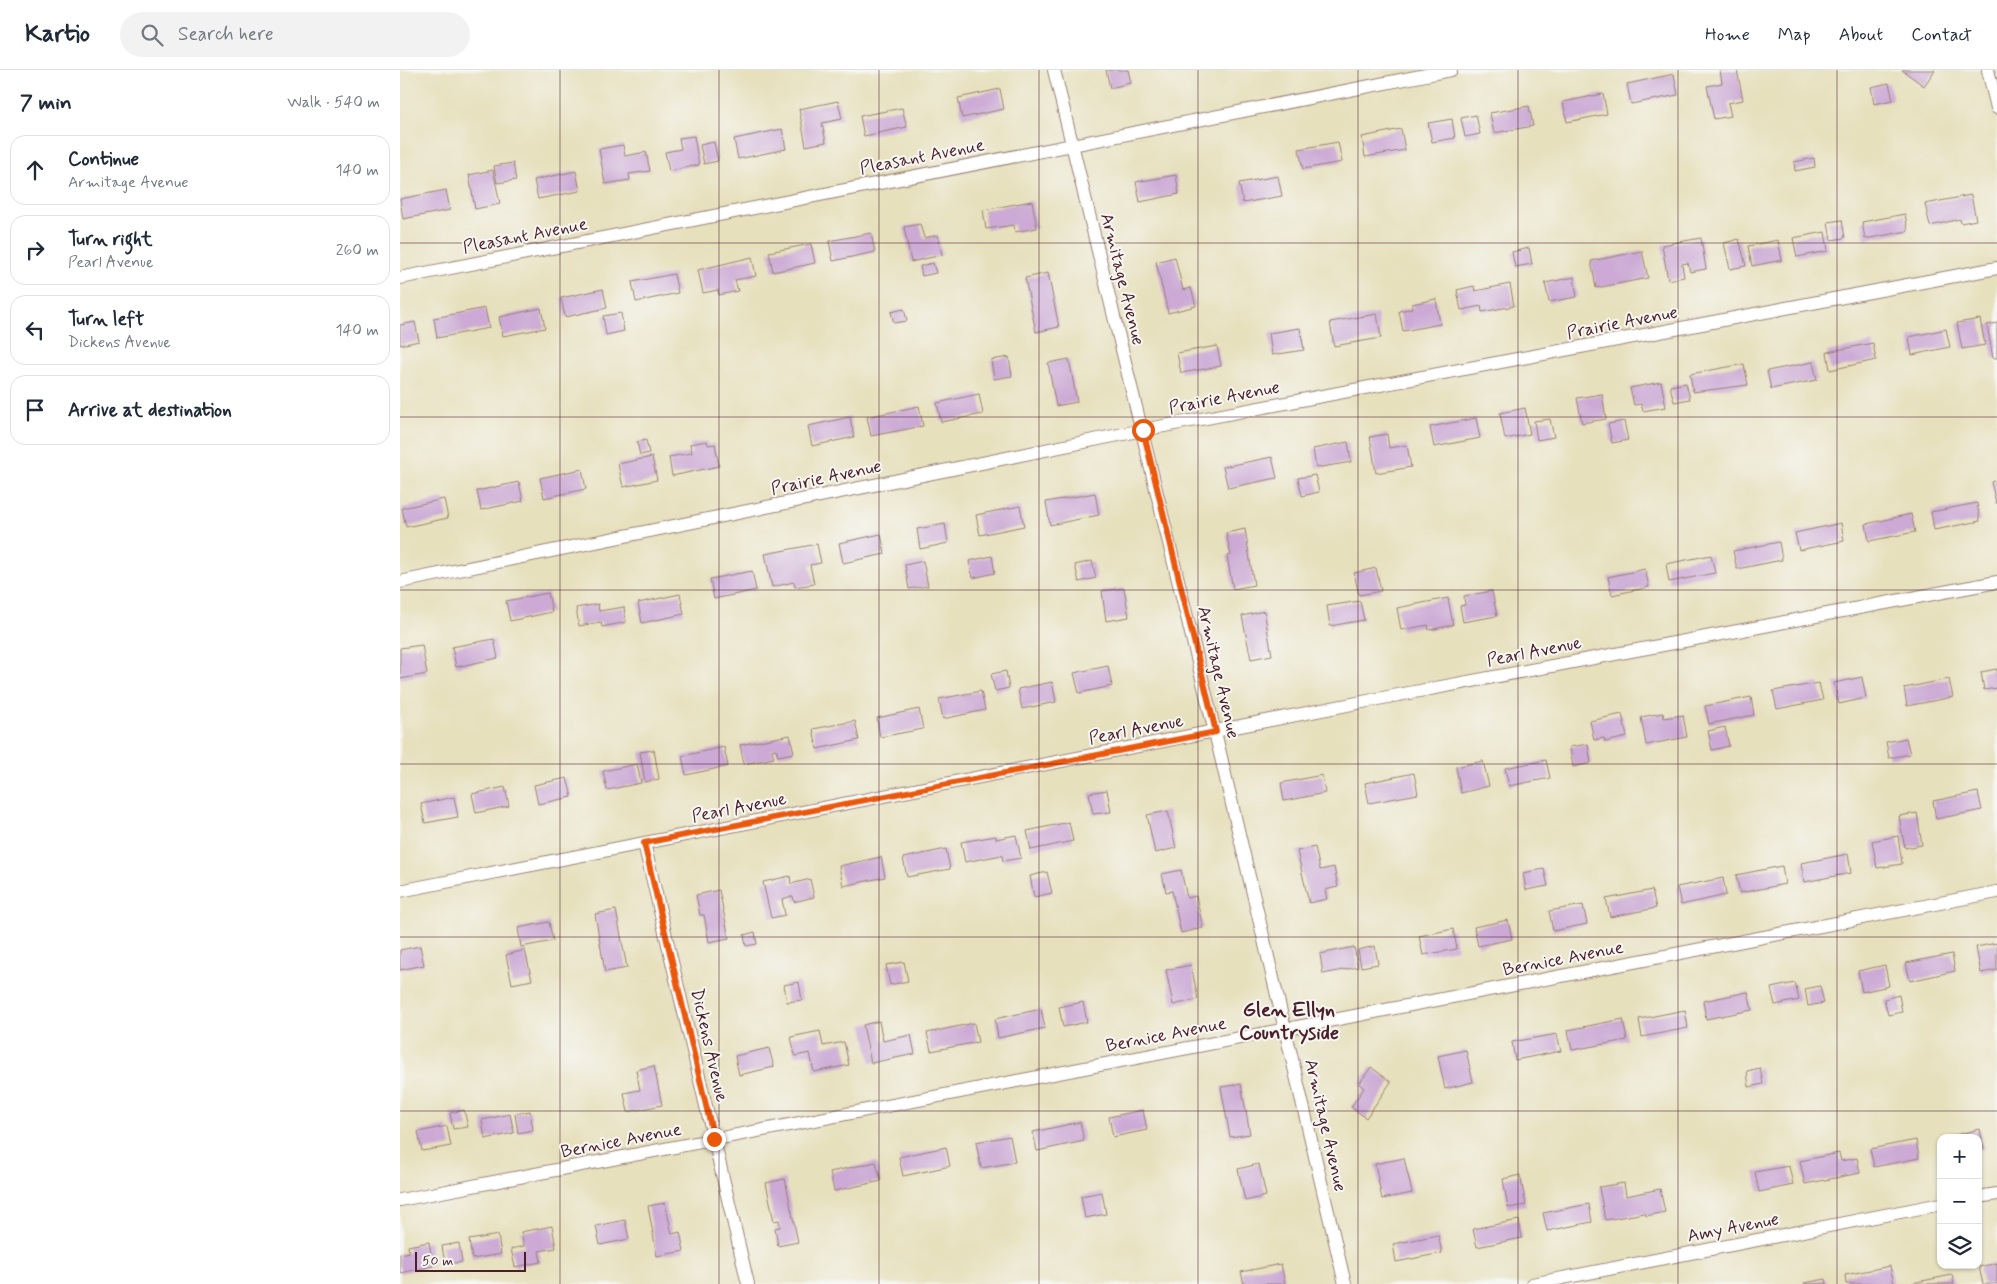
<!DOCTYPE html>
<meta charset="utf-8">
<style>
:root{--surface:#fff;--page:#f2f2f3;--text:#1f2937;--muted:#747a83;--line:#e0e1e3}
body{margin:0;font-family:Mynerve,sans-serif;background:var(--page);color:var(--text)}
.controls{position:absolute;right:15px;bottom:15px;display:grid;overflow:hidden;border-radius:10px;box-shadow:0 1px 4px #0004}
.controls button{width:45px;height:45px;display:grid;place-items:center;padding:0;border:0;border-bottom:1px solid var(--line);background:var(--surface);color:var(--text);font:25px sans-serif}
.scale{position:absolute;left:15px;bottom:12px;width:111px;box-sizing:border-box;padding-left:5px;border:2px solid #4a1f2b;border-top:0;font-size:14px;line-height:18px;white-space:nowrap;color:#4a1f2b;-webkit-text-stroke:4px #f6f6f2;paint-order:stroke}
.stop{position:absolute;width:15px;height:15px;margin:-11px;border:4px solid #ea580c;border-radius:50%;background:#fff}
.stop.end{background:#ea580c;border-color:#fff;box-shadow:0 1px 5px #0008}
.list{margin:0;padding:0;list-style:none}
h2{display:flex;justify-content:space-between;align-items:center;height:65px;margin:0;padding:0 20px;font-size:21px}
h2 small{font-size:16px;font-weight:400;color:var(--muted)}
.list li{display:grid;grid-template-columns:32px 1fr auto;gap:15px;align-items:center;box-sizing:border-box;height:70px;margin:0 10px 10px;padding:0 10px;border:1px solid var(--line);border-radius:15px}
.list b{display:block;font-size:19px;white-space:nowrap}
.list p{margin:0;font-size:16px;white-space:nowrap;color:var(--muted)}
.list em{font-size:16px;font-style:normal;color:var(--muted)}
.icon{flex:none;width:28px;height:28px;fill:none;stroke:currentColor;stroke-width:2;stroke-linecap:round;stroke-linejoin:round}
.map{position:relative;flex:none;width:1597px;height:1214px;overflow:hidden}
header{display:flex;align-items:center;gap:30px;box-sizing:border-box;height:70px;padding:0 25px;background:var(--surface);border-bottom:1px solid var(--line)}
header strong{font-size:24px}
nav{display:flex;gap:28px;margin-inline-start:auto;font-size:18px}
.search{width:350px;height:45px;background:var(--page);display:flex;align-items:center;gap:12px;box-sizing:border-box;padding:0 18px;border-radius:28px;color:var(--muted);font-size:19px}
main{display:flex}
aside{flex:1;background:var(--surface)}
.map>svg:first-child{display:block}
.building{fill:#ccaad5}
.lines{fill:none;stroke-linecap:round;stroke-linejoin:round}
.street-casing{stroke:#988074;stroke-width:14}
.street{stroke:#fff;stroke-width:12}
.route{stroke:#ea580c;stroke-width:6}
.grid{fill:none;stroke:#4a1f2b;stroke-width:1;stroke-opacity:0.55}
.labels{text-anchor:middle;stroke-width:4;stroke-linejoin:round;paint-order:stroke}
.street-label{font-size:18px;fill:#4a1f2b;stroke:#f6f6f2}
.quarter-label{font-size:20px;font-weight:bold;fill:#4a1f2b;stroke:#f6f6f2}
</style>
<header>
<strong>Kartio</strong>
<div class="search"><svg class="icon" aria-label="search" viewBox="0 0 24 24"><circle cx="10" cy="10" r="6"/><path d="M15 15l6 6"/></svg>Search here</div>
<nav><a>Home</a><a>Map</a><a>About</a><a>Contact</a></nav>
</header>
<main>
<aside>
<h2>7 min<small>Walk · 540 m</small></h2>
<ul class="list">
<li><svg class="icon" aria-label="ahead" viewBox="0 0 24 24"><path d="M12 20V5M6 11l6-6 6 6"/></svg><div><b>Continue</b><p>Armitage Avenue</p></div><em>140 m</em></li>
<li><svg class="icon" aria-label="right" viewBox="0 0 24 24"><path d="M7 20v-9h11M14 6l5 5-5 5"/></svg><div><b>Turn right</b><p>Pearl Avenue</p></div><em>260 m</em></li>
<li><svg class="icon" aria-label="left" viewBox="0 0 24 24"><path d="M17 20v-9H6M10 6l-5 5 5 5"/></svg><div><b>Turn left</b><p>Dickens Avenue</p></div><em>140 m</em></li>
<li><svg class="icon" aria-label="arrive" viewBox="0 0 24 24"><path d="M6 21V4h12l-3 4 3 4H6"/></svg><div><b>Arrive at destination</b></div></li>
</ul>
</aside>
<div class="map">
<svg width="1597" height="1214" viewBox="0 0 1597 1214">
<rect width="100%" height="100%" fill="#f6f6f2"/>
<filter id="ink" filterUnits="userSpaceOnUse"><feTurbulence type="fractalNoise" baseFrequency=".02" numOctaves="2"/><feDisplacementMap in="SourceGraphic" scale="10" xChannelSelector="R" yChannelSelector="G"/><feConvolveMatrix kernelMatrix="1 2 1 2 8 2 1 2 1" color-interpolation-filters="sRGB"/></filter>
<filter id="wash" filterUnits="userSpaceOnUse"><feTurbulence type="fractalNoise" baseFrequency=".0096" numOctaves="4" result="noise"/><feDisplacementMap in="SourceGraphic" scale="20" xChannelSelector="R" yChannelSelector="G"/><feGaussianBlur stdDeviation="1.12" result="paint"/><feColorMatrix in="noise" values="0 0 0 0 0 0 0 0 0 0 0 0 0 0 0 0 0 1.4 0 .05"/><feComposite in="paint" operator="in"/></filter>
<g filter="url(#wash)">
<rect width="100%" height="100%" fill="#e7e0bd"/>
<g id="blocks">
<path class="building" d="M706,0H728L731,13L710,18Z
M1320,0H1337L1343,30L1328,33L1331,46L1314,49L1307,16L1322,13Z
M1502,0H1535L1524,16Z
M1274,4L1278,25L1231,34L1227,14Z
M1489,13L1493,30L1474,34L1471,17Z
M600,19L604,39L562,48L558,28Z
M1203,24L1207,44L1167,52L1163,32Z
M438,31L442,49L422,53L426,72L406,76L399,39Z
M1129,36L1133,56L1094,63L1090,43Z
M502,38L507,57L464,66L460,46Z
M1076,45L1080,64L1065,67L1061,48Z
M1052,49L1055,68L1032,72L1028,53Z
M382,59L386,79L338,89L334,69Z
M1001,59L1005,80L965,87L962,67Z
M294,66L299,95L269,101L265,82L281,79L279,68Z
M314,72L318,91L304,94L300,75Z
M938,72L942,92L903,99L899,79Z
M223,75L225,86L246,82L250,101L229,104L230,110L205,114L199,79Z
M1414,88L1415,97L1395,101L1394,92Z
M113,93L116,110L97,113L94,96Z
M93,100L100,134L75,139L69,105Z
M176,101L180,121L138,129L134,110Z
M776,105L779,124L740,132L736,112Z
M878,106L882,126L843,133L839,113Z
M46,120L50,140L3,149L0,129Z
M1571,125L1576,150L1561,153L1560,149L1530,156L1525,134Z
M632,131L637,158L615,162L614,155L586,159L583,140Z
M1505,144L1508,161L1465,169L1462,152Z
M1442,150L1445,168L1431,170L1428,152Z
M520,154L524,168L538,165L542,185L511,192L504,157Z
M1425,162L1428,181L1397,187L1393,168Z
M471,163L475,182L433,191L429,171Z
M1301,168L1306,199L1290,202L1288,193L1282,194L1284,207L1268,210L1262,175Z
M1339,169L1346,196L1330,199L1324,173Z
M1378,170L1382,190L1352,196L1348,176Z
M411,174L415,193L373,202L369,182Z
M1129,178L1132,194L1115,197L1112,182Z
M1242,181L1248,208L1196,218L1191,191Z
M352,187L356,206L335,210L338,221L319,225L318,220L303,223L298,200Z
M775,187L783,220L791,218L796,236L768,243L756,192Z
M533,193L536,203L522,206L520,196Z
M648,203L659,257L636,262L625,208Z
M274,204L278,223L236,232L232,212Z
M1174,207L1177,227L1149,232L1145,213Z
M1110,214L1114,236L1082,242L1081,236L1061,240L1057,220L1074,216L1075,221Z
M203,219L207,238L165,247L161,228Z
M1036,229L1040,254L1003,261L999,241L1013,238L1012,234Z
M85,238L89,258L37,268L34,248Z
M141,238L145,258L103,266L99,247Z
M504,239L507,251L494,253L491,242Z
M221,243L224,261L206,265L203,246Z
M977,244L981,268L934,276L930,252Z
M1580,249L1585,275L1562,279L1557,253Z
M15,252L19,271L0,275V255Z
M1597,253V288H1593L1587,255Z
M900,258L904,280L872,285L869,263Z
M1546,259L1550,277L1512,285L1509,267Z
M1473,273L1476,290L1430,300L1427,282Z
M817,276L821,296L781,303L777,283Z
M609,287L612,306L594,309L591,290Z
M669,289L677,332L656,336L648,293Z
M1413,292L1417,310L1371,319L1367,301Z
M1344,294L1348,315L1293,322L1290,304Z
M1261,312L1266,337L1243,341L1241,334L1234,335L1230,318Z
M1286,313L1290,329L1274,332L1270,316Z
M579,324L583,344L541,352L537,333Z
M1202,324L1206,349L1182,353L1177,328Z
M519,336L523,356L471,366L467,347Z
M1125,338L1130,364L1105,369L1100,343Z
M450,347L454,367L412,376L408,356Z
M1076,348L1080,368L1034,377L1030,357Z
M1150,349L1154,367L1137,370L1134,351Z
M1224,351L1228,370L1212,373L1208,354Z
M987,364L989,378L1007,375L1011,397L976,403L970,367Z
M246,370L249,383L240,385L237,372Z
M307,371L308,375L315,374L319,396L272,406L269,387L292,383L290,374Z
M948,372L951,392L916,398L913,379Z
M252,387L257,410L223,417L218,394Z
M872,387L877,408L828,418L823,397Z
M182,399L186,419L144,428L140,408Z
M915,405L919,422L902,426L898,408Z
M1597,410V433H1596L1591,412Z
M119,412L123,431L81,440L77,421Z
M695,423L699,445L650,455L646,432Z
M44,429L48,448L6,457L2,438Z
M1577,433L1580,451L1534,460L1531,442Z
M620,436L624,456L580,465L576,445Z
M1511,444L1515,462L1469,471L1466,454Z
M1441,453L1444,471L1399,480L1395,463Z
M545,454L548,473L520,479L517,459Z
M845,459L854,515L833,519L827,486L831,485L826,463Z
M481,464L485,484L443,493L439,473Z
M1379,472L1382,490L1337,499L1333,481Z
M417,474L421,493L410,495L414,514L395,517L394,512L372,517L365,484Z
M1311,485L1315,503L1269,512L1266,494Z
M592,486L595,503L573,508L569,491Z
M523,491L528,516L509,519L505,495Z
M692,491L696,508L679,512L675,495Z
M976,498L981,521L959,525L954,503Z
M1245,499L1249,517L1212,525L1208,507Z
M352,501L356,520L314,529L310,509Z
M724,518L729,547L706,551L702,521Z
M1092,521L1097,546L1063,552L1060,536L1065,535L1064,526Z
M148,523L152,542L110,551L106,531Z
M280,524L284,544L242,553L238,533Z
M1048,528L1053,555L1029,560L1028,555L1001,560L997,538Z
M960,531L964,550L930,556L927,536Z
M198,534L199,541L224,537L226,552L202,557L201,552L179,556L176,538Z
M864,541L872,585L851,589L842,546Z
M94,569L98,588L56,597L52,577Z
M22,575L27,604L0,609V578Z
M708,596L712,616L679,623L674,603Z
M1597,599V618L1584,620L1581,602Z
M606,601L609,618L595,621L591,604Z
M1462,607L1466,628L1439,634L1434,613Z
M1549,609L1553,627L1507,636L1504,618Z
M652,612L656,632L622,639L618,619Z
M1419,613L1423,630L1377,639L1373,621Z
M581,621L585,640L543,649L539,629Z
M1351,627L1354,645L1309,654L1305,636Z
M519,639L523,659L480,667L477,648Z
M1263,643L1264,648L1283,645L1287,667L1246,675L1241,647Z
M1222,644L1227,667L1205,672L1204,668L1194,670L1190,651Z
M455,651L459,670L417,679L413,659Z
M1325,657L1329,676L1312,680L1308,661Z
M390,665L394,683L378,686L376,679L372,680L374,688L344,694L340,675Z
M1506,668L1510,684L1489,688L1486,672Z
M1188,674L1191,693L1173,697L1170,677Z
M324,677L328,696L286,705L282,686Z
M254,680L259,709L245,712L240,682Z
M1146,690L1150,708L1109,716L1105,698Z
M1083,691L1089,716L1061,723L1056,697Z
M237,694L241,713L207,720L203,701Z
M1014,703L1018,724L969,733L965,713Z
M922,705L925,723L884,731L881,713Z
M167,708L172,727L138,734L134,715Z
M105,717L109,736L76,743L72,724Z
M707,720L711,742L693,744L689,723Z
M1578,722L1582,740L1536,749L1533,731Z
M54,727L58,747L25,753L21,734Z
M768,741L776,778L755,783L747,745Z
M1517,743L1522,775L1505,778L1499,746Z
M669,752L673,771L631,780L627,761Z
M616,765L621,788L603,791L602,785L565,792L561,772L596,766V769Z
M1498,766L1502,794L1477,798L1472,771Z
M915,777L920,800L934,797L938,817L925,820L927,829L909,833L897,781Z
M546,779L550,799L507,807L503,788Z
M1448,784L1451,803L1404,812L1401,793Z
M481,787L485,807L443,816L439,796Z
M1382,796L1385,814L1340,823L1336,805Z
M1144,799L1148,816L1126,820L1123,803Z
M781,800L787,828L796,826L803,858L781,863L772,821L766,822L762,804Z
M647,802L652,823L634,827L630,806Z
M390,806L391,814L410,809L414,827L394,832L393,826L382,829L385,845L371,848L363,812Z
M1323,808L1326,825L1281,835L1277,817Z
M319,820L329,868L309,872L304,845H300L296,825Z
M1252,820L1256,838L1210,847L1206,829Z
M1183,835L1187,854L1153,861L1149,841Z
M216,840L227,898L205,902L195,844Z
M1108,850L1112,869L1078,876L1074,857Z
M149,852L153,871L121,877L118,858Z
M1053,859L1057,879L1023,885L1019,866Z
M355,862L357,874L346,876L344,865Z
M1597,873V900L1581,903L1576,877Z
M20,876L24,895L0,900V880Z
M975,876L978,894L961,897L958,880Z
M954,877L958,897L923,904L920,884Z
M125,880L132,910L112,914L106,885Z
M1552,884L1555,901L1510,911L1506,893Z
M504,892L508,911L490,915L486,895Z
M791,895L798,929L773,935L766,900Z
M1485,895L1489,916L1462,922L1458,901Z
M399,912L402,930L387,932L384,915Z
M1395,913L1399,930L1375,935L1371,918Z
M1420,916L1424,933L1408,936L1405,919Z
M1348,922L1352,940L1306,949L1303,931Z
M1499,925L1502,942L1488,945L1484,929Z
M683,932L687,952L663,957L659,937Z
M641,939L645,958L598,968L595,949Z
M1285,940L1288,958L1242,967L1239,949Z
M1223,949L1227,970L1172,980L1168,960Z
M479,951L483,971L511,965L515,984L471,993L463,955Z
M574,953L578,972L531,981L527,963Z
M420,961L423,976L444,972L449,995L414,1002L410,983L395,986L391,967Z
M1157,964L1161,981L1115,990L1112,972Z
M369,978L374,997L339,1005L335,986Z
M1066,980L1073,1012L1045,1019L1038,986Z
M254,996L262,1035L228,1042L224,1023L240,1020L236,1000Z
M971,997L991,1012L966,1048L951,1037L964,1018L959,1014Z
M1360,998L1363,1014L1349,1017L1347,1001Z
M841,1014L850,1064L830,1067L821,1017Z
M64,1040L68,1057L53,1059L50,1043Z
M743,1040L747,1060L713,1067L709,1047Z
M130,1041L133,1060L118,1063L115,1044Z
M110,1044L114,1063L85,1069L82,1050Z
M680,1052L684,1071L637,1081L633,1062Z
M47,1056L51,1076L22,1081L18,1062Z
M1580,1059L1584,1079L1578,1080V1068H1543Z
M610,1066L615,1092L581,1098L576,1072Z
M1516,1070L1519,1088L1474,1097L1470,1079Z
M546,1077L550,1096L503,1106L499,1087Z
M1439,1083L1441,1091L1457,1088L1460,1103L1405,1114L1400,1091Z
M1004,1088L1012,1123L982,1129L975,1094Z
M476,1092L481,1111L434,1121L430,1102Z
M859,1094L866,1126L845,1131L838,1099Z
M1389,1096L1393,1115L1359,1122L1355,1102Z
M1120,1105L1126,1135L1108,1138L1103,1109Z
M385,1109L398,1172L378,1176L375,1158L380,1157L379,1150L374,1151L366,1113Z
M1224,1113L1226,1126L1260,1119L1265,1142L1246,1146L1245,1143L1205,1150L1199,1117Z
M702,1122L706,1144L685,1148L681,1126Z
M265,1133L272,1164L280,1162L284,1181L257,1186L248,1136Z
M1189,1134L1192,1152L1147,1161L1143,1143Z
M225,1150L229,1169L200,1175L196,1156Z
M1119,1150L1122,1168L1077,1177L1073,1159Z
M152,1156L156,1178L139,1181L141,1192L115,1197L111,1179L124,1176L121,1162Z
M98,1165L101,1184L72,1189L69,1170Z
M1038,1165L1042,1183L996,1192L993,1174Z
M29,1172L33,1196L0,1203V1184L9,1182L8,1176Z
M59,1173L62,1192L45,1194L42,1176Z
M1597,1193V1214H1583L1579,1197Z
M881,1194L885,1214H844L841,1202Z
M1490,1196L1494,1214H1446L1445,1205Z
M1552,1205L1554,1214H1513L1512,1213Z
M1426,1209L1427,1214H1404V1213Z"/>
</g>
</g>
<g filter="url(#ink)">
<use href="#blocks" fill-opacity="0" stroke="#988074" stroke-width="1"/>
<g class="lines">
<g class="street-casing">
<path id="street" d="M654,0L815,662L945,1214
M1588,0L1597,38
M0,208L1051,0
M0,512L743,360L1597,198
M244,773L348,1214
M0,821L993,626L1597,512
M1578,1127L1597,1124
M0,1130L1597,822
M1132,1214L1541,1134"/>
</g>
<use href="#street" class="street"/>
</g>
</g>
<g class="lines" filter="url(#ink)">
<path class="route" d="M314,1069L244,773L816,662L743,360"/>
</g>
<path class="grid" d="M160,0V1214M319,0V1214M479,0V1214M639,0V1214M798,0V1214M958,0V1214M1118,0V1214M1278,0V1214M1437,0V1214M0,173H1597M0,347H1597M0,520H1597M0,694H1597M0,867H1597M0,1041H1597"/>
<g class="labels">
<g class="street-label">
<text transform="translate(522 86) rotate(-11)" y="6">Pleasant Avenue</text>
<text transform="translate(125 165) rotate(-11)" y="6">Pleasant Avenue</text>
<text transform="translate(723 209) rotate(76)" y="6">Armitage Avenue</text>
<text transform="translate(1222 252) rotate(-11)" y="6">Prairie Avenue</text>
<text transform="translate(824 327) rotate(-11)" y="6">Prairie Avenue</text>
<text transform="translate(426 407) rotate(-12)" y="6">Prairie Avenue</text>
<text transform="translate(1134 581) rotate(-11)" y="6">Pearl Avenue</text>
<text transform="translate(819 602) rotate(77)" y="6">Armitage Avenue</text>
<text transform="translate(736 659) rotate(-11)" y="6">Pearl Avenue</text>
<text transform="translate(339 737) rotate(-11)" y="6">Pearl Avenue</text>
<text transform="translate(1163 888) rotate(-11)" y="6">Bernice Avenue</text>
<text transform="translate(766 964) rotate(-11)" y="6">Bernice Avenue</text>
<text transform="translate(310 975) rotate(77)" y="6">Dickens Avenue</text>
<text transform="translate(926 1055) rotate(77)" y="6">Armitage Avenue</text>
<text transform="translate(221 1070) rotate(-11)" y="6">Bernice Avenue</text>
<text transform="translate(1333 1157) rotate(-11)" y="6">Amy Avenue</text>
</g>
<g class="quarter-label">
<text x="889" y="946">Glen Ellyn<tspan x="889" dy="23">Countryside</tspan></text>
</g>
</g>
</svg>
<div class="controls">
<button>+</button>
<button>−</button>
<button><svg class="icon" aria-label="layers" viewBox="0 0 24 24"><path d="M12 4l9 5-9 5-9-5zM3 14l9 5 9-5"/></svg></button>
</div>
<div class="scale">50 m</div>
<div class="stop" style="left:743px;top:360px"></div>
<div class="stop end" style="left:314px;top:1069px"></div>
</div>
</main>
